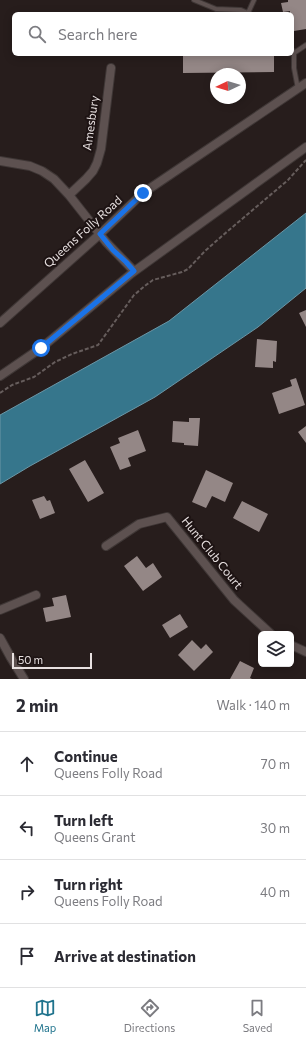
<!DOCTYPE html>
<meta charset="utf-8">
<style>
:root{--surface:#fff;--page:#f2f2f3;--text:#2b2b33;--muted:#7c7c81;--line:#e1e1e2;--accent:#1f738d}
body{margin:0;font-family:Commissioner,sans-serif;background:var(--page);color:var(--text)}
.controls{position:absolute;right:12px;bottom:12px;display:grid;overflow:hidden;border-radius:6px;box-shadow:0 2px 10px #0003}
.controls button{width:36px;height:36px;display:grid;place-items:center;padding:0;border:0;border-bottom:1px solid var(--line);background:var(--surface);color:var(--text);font:20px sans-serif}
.compass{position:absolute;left:210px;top:68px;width:36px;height:36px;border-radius:50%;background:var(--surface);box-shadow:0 2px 10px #0003;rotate:266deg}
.scale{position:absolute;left:12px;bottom:10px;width:80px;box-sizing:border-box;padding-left:4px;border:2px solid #e8e1e1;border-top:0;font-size:11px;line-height:14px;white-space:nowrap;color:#e8e1e1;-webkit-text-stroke:3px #1d1313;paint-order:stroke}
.stop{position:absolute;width:12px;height:12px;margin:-9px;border:3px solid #1a73e8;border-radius:50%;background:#fff}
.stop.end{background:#1a73e8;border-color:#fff;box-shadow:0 1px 4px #0008}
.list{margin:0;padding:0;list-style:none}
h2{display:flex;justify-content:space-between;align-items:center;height:52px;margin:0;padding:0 16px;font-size:17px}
h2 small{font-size:13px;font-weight:400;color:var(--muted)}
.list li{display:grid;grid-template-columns:26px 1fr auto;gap:12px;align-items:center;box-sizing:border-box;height:64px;padding:0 16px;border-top:1px solid var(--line)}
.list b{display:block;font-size:15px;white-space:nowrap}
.list p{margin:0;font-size:13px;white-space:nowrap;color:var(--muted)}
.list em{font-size:13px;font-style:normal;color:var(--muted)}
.icon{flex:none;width:22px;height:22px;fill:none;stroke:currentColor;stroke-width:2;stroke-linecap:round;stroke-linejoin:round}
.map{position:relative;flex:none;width:306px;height:679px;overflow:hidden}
.search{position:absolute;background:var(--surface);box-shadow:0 2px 10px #0003;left:12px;right:12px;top:12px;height:44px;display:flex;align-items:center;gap:10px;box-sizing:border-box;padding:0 14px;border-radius:6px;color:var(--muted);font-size:15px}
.sheet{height:308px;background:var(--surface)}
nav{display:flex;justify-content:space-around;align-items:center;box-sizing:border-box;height:56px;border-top:1px solid var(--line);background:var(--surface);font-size:11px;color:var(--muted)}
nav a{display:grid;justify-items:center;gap:2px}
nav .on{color:var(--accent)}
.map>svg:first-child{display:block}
.water{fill:#36768c;stroke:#6b96a6}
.building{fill:#948786}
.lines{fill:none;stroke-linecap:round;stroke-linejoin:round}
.service-casing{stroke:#3f3736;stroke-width:6}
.minor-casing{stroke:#3f3736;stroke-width:10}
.path{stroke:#665d5c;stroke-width:2;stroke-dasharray:4 2;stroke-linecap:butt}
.service{stroke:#5d5150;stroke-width:4}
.minor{stroke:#5d5150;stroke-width:8}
.route{stroke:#1a73e8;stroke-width:5}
.labels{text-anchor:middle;stroke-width:4;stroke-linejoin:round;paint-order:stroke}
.street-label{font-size:12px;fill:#e8e1e1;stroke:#1d1313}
</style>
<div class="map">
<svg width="306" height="679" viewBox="0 0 306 679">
<rect width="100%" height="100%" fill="#271d1c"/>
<path class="water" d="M306,213V288L258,327L155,397L30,466L0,484V415L169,321Z"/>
<path class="building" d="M288,0H306V29L294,31L292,22V14H290V11L283,12L281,3L288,2Z
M183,54H274V72L183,73Z
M306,310V327L299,313Z
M257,339L277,341L276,362L273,361V368L255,367Z
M296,378L305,405L279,414L272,393L292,386L290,380Z
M189,418H200L198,446L184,445V443L172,442L173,421L189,422Z
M306,426V443L298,432Z
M138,430L146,451L128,458L131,466L120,470L110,447L120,443L118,438Z
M85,460L104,493L88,502L69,469Z
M206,470L233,483L225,502L212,496L206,508L192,502Z
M44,496L47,501L50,500L55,513L40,519L32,500Z
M242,501L268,514L259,532L233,518Z
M137,556L146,568L153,563L162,577L143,591L124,566Z
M66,595L71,617L46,622L43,608L54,606L52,598Z
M180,614L188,627L170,638L162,625Z
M192,640L201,649L206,644L213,652L194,671L178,655Z
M240,661L254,668L250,678L252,679H230Z"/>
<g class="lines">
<g class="service-casing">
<path id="service" d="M194,0L216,9L241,10L250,14
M248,13L254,0
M292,50L294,53L306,45
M294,53V68L298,89"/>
</g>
<g class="minor-casing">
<path id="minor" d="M0,161L30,166L42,171L54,179L69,195L106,242L134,271
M69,195L86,179L93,171L97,163L101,149L111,68
M0,323L100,234L143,193L306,83
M0,376L41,348L132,273L306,147
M106,546L139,524L167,517L234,600L271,634
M0,610L36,595
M0,638L11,658L24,679
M291,645L306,652"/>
</g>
<path class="path" d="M0,393L12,385L34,377L55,362L72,354L98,345L134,295L146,285L153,280L182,272L188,269L205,251L222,236L288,180L306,160"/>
<use href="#service" class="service"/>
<use href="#minor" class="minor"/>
</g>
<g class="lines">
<path class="route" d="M41,348L134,271L126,262L113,250L100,234L143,193"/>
</g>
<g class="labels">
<g class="street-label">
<text transform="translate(91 123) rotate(-82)" y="4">Amesbury</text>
<text transform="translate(83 232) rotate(-42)" y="4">Queens Folly Road</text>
<text transform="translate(212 553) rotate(51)" y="4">Hunt Club Court</text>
</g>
</g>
</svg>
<div class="controls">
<button><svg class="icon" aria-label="layers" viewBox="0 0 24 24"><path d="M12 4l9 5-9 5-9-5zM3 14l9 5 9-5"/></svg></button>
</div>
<svg class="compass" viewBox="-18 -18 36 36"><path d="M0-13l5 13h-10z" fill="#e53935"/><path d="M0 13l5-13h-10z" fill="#7c7c81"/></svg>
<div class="scale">50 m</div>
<div class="stop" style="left:41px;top:348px"></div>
<div class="stop end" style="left:143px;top:193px"></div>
<div class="search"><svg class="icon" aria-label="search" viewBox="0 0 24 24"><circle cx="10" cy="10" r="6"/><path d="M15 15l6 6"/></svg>Search here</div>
</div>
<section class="sheet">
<h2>2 min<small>Walk · 140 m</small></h2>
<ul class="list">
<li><svg class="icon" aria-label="ahead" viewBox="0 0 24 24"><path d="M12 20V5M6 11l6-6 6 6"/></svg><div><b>Continue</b><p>Queens Folly Road</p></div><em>70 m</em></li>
<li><svg class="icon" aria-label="left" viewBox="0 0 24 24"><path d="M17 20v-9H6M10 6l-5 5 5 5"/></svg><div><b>Turn left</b><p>Queens Grant</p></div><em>30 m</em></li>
<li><svg class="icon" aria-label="right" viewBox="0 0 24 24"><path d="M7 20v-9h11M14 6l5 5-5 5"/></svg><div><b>Turn right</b><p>Queens Folly Road</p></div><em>40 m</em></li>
<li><svg class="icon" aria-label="arrive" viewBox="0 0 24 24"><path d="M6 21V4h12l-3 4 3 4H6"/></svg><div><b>Arrive at destination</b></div></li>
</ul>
</section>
<nav>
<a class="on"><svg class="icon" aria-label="map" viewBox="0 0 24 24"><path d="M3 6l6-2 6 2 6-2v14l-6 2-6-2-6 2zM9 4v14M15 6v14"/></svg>Map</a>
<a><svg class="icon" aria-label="directions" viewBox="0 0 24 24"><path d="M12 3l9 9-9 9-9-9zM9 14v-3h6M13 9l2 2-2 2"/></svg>Directions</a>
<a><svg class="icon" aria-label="saved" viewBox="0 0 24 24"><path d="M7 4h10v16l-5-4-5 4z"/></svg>Saved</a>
</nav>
